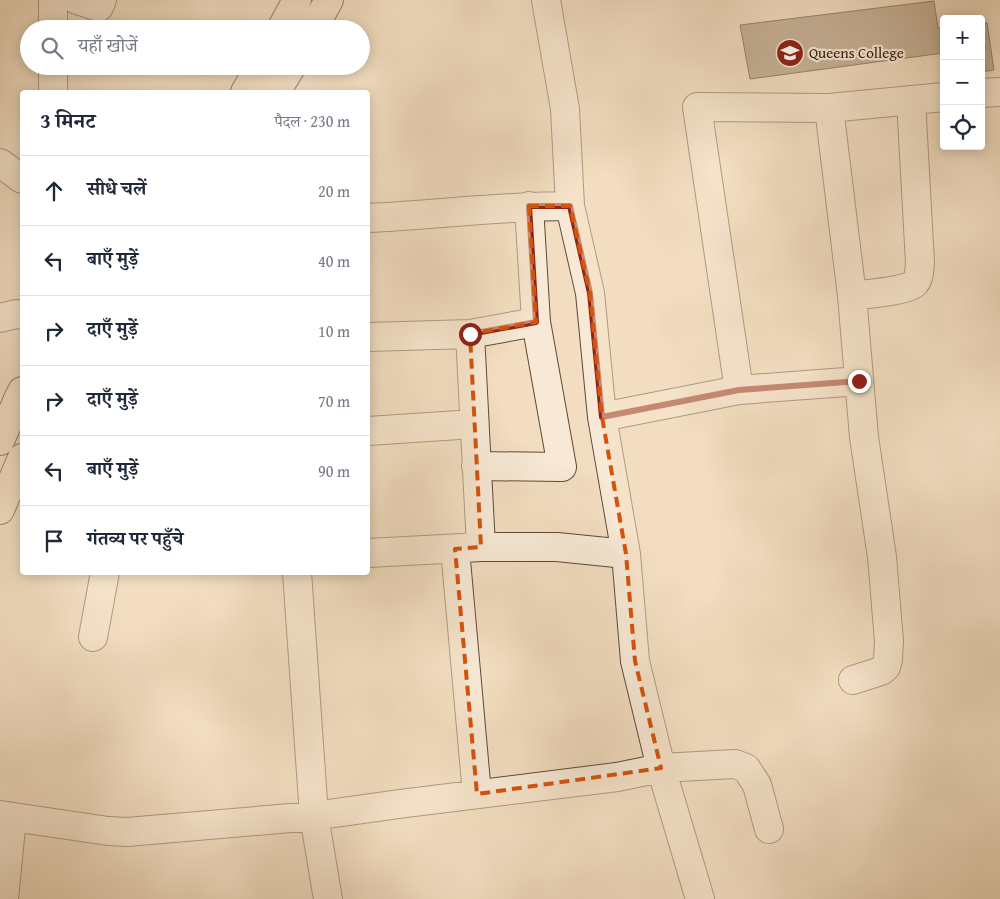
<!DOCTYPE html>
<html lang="hi">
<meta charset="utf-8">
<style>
:root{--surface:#fff;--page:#f6f6f7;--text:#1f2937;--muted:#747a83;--line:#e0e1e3}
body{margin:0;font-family:"Gentium Book Plus","Noto Serif Devanagari",serif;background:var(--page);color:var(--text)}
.controls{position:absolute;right:15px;top:15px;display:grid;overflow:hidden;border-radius:5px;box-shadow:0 2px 12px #0003}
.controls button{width:45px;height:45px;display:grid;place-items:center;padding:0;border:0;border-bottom:1px solid var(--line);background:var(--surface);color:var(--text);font:25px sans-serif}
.stop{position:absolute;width:15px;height:15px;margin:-11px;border:4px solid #8f2418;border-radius:50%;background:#fff}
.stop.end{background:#8f2418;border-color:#fff;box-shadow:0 1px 5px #0008}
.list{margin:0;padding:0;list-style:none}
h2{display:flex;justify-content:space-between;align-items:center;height:65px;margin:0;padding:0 20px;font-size:21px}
h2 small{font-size:16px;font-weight:400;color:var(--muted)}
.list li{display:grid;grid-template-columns:32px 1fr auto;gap:15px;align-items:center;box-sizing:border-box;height:70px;padding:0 20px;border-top:1px solid var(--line)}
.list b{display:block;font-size:19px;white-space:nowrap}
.list em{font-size:16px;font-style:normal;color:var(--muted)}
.icon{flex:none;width:28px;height:28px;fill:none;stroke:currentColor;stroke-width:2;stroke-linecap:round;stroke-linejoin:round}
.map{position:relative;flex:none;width:1000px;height:899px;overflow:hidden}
.search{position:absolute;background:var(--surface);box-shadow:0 2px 12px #0003;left:20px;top:20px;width:350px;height:55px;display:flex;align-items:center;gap:12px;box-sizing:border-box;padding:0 18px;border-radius:28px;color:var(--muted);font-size:19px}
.panel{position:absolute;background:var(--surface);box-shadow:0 2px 12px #0003;left:20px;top:90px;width:350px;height:485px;border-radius:5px}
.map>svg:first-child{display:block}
.building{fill:#937f68;stroke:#2d1908}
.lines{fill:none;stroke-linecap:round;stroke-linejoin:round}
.minor-casing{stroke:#5e4a36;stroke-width:30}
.major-casing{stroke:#2d1908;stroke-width:30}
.minor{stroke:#f7e9d6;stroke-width:28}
.major{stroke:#f2ddc0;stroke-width:28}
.route{stroke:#8f2418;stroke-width:6}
.marked{fill:none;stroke:#d5530c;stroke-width:4;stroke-dasharray:10 6;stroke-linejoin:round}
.labels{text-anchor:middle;stroke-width:4.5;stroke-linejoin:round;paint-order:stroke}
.poi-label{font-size:15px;fill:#2d1908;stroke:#f7e9d6;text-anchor:start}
</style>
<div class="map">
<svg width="1000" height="899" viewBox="0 0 1000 899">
<rect width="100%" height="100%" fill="#f2ddc0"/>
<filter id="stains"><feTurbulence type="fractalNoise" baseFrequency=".004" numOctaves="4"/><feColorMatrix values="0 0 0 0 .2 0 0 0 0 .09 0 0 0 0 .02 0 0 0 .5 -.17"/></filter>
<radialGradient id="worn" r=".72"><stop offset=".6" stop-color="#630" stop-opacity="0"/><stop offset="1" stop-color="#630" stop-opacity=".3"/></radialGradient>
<path class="building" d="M934,1L938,28H944V61L943,53L750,79L740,25Z
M987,23L994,70L981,72V24Z"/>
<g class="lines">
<g class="minor-casing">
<path id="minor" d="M53,0V29
M77,0L99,7L102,0
M546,0L565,109L570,206L590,293L602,417L626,554L635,661L661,768L700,899
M53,66V92
M981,93L1000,92
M829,108L944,97
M0,163L22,179
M368,218C435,215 502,206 570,206
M852,296C864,294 909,291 915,283C920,277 919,270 920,263L911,100
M0,318L16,314L22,315
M470,334L481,547
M368,337L470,334L536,322
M739,390L697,107L829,108L852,296L864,437L882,557L889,641L888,659L886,667L881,671L853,680
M602,417L739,390L859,381
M368,431L474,424
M476,466L562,467L536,322L529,206
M455,549L477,794
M368,553L481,547H557L626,554
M297,572L314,816L328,899
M93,637L105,572
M0,815L108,831L127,832L314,816L399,804L617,777L661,768L735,764L746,768L757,785L769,829
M4,899L12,817"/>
</g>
<g class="major-casing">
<path id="major" d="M281,29L297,0
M313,29L329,0
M245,92L260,66
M276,92L292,66
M0,441L18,399L22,391
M0,510L22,458"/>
</g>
<use href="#minor" class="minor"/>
<use href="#major" class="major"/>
</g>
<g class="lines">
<path class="route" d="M470,334L536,322L529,206H570L590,293L602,417L739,390L859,381"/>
</g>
<path d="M0 0H1000V899H0ZM529,206H570L590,293L602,417L626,554L635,661L661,768L477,794L455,549L481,547L470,334L536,322Z" fill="#f2ddc0" fill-opacity=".55" fill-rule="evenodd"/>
<path class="marked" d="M529,206H570L590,293L602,417L626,554L635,661L661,768L477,794L455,549L481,547L470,334L536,322Z"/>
<defs>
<g id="school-disc" transform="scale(1.4375)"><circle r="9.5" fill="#8f2418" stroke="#f7e9d6"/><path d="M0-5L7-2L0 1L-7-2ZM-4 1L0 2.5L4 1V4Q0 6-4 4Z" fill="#fff"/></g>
</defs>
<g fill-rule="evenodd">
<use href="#school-disc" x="790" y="53"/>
</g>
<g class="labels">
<g class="poi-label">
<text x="809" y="58">Queens College</text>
</g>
</g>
<rect width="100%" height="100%" filter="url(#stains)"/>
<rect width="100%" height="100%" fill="url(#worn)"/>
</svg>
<div class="controls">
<button>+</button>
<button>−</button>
<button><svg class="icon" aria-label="locate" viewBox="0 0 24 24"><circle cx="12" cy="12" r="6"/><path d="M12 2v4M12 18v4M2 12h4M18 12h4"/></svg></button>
</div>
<div class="stop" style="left:470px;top:334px"></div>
<div class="stop end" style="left:859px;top:381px"></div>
<div class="search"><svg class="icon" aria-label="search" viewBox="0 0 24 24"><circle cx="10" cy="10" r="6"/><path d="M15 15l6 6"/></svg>यहाँ खोजें</div>
<section class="panel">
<h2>3 मिनट<small>पैदल · 230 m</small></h2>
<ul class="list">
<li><svg class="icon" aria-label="ahead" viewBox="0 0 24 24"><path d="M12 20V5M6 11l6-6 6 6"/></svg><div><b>सीधे चलें</b></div><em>20 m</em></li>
<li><svg class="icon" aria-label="left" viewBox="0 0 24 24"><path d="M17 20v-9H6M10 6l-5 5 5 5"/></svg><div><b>बाएँ मुड़ें</b></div><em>40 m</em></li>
<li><svg class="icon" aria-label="right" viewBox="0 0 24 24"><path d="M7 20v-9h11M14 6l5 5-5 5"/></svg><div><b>दाएँ मुड़ें</b></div><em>10 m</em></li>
<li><svg class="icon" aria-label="right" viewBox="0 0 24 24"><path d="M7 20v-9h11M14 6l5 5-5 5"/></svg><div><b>दाएँ मुड़ें</b></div><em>70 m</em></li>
<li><svg class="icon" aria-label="left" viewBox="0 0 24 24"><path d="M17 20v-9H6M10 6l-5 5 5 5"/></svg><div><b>बाएँ मुड़ें</b></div><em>90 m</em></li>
<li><svg class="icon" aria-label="arrive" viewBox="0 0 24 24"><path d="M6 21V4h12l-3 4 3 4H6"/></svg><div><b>गंतव्य पर पहुँचे</b></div></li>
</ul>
</section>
</div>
